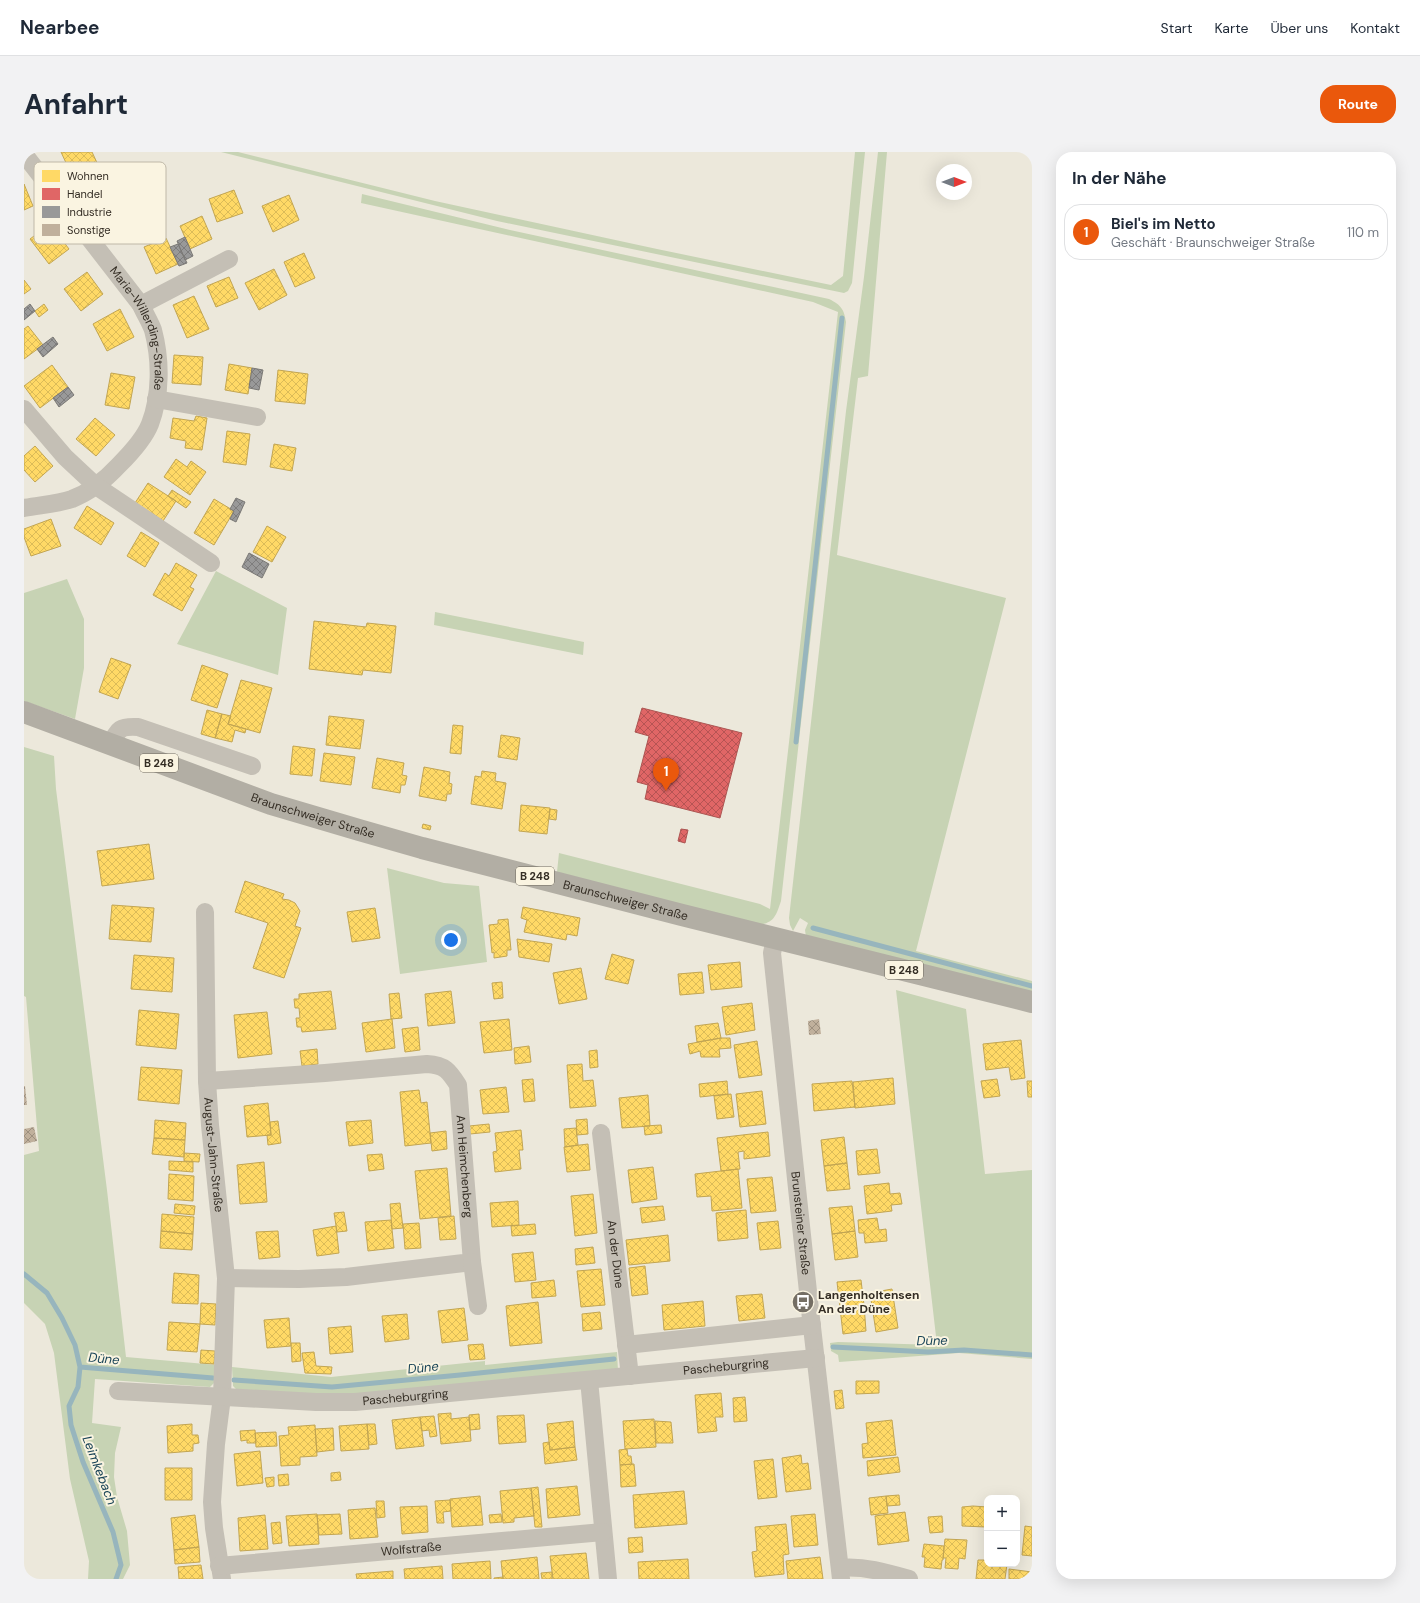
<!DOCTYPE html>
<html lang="de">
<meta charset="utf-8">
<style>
:root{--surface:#fff;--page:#f2f2f3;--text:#1f2937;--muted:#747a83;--line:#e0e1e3;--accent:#ea580c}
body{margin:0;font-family:"DM Sans",sans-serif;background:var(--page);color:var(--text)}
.controls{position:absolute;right:12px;bottom:12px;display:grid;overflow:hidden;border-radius:8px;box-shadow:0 4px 16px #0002}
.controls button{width:36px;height:36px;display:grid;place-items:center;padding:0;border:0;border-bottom:1px solid var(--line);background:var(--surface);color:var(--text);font:20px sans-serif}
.compass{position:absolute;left:912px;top:12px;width:36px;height:36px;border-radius:50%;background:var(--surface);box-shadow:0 4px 16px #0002;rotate:90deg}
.you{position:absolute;left:427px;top:788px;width:14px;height:14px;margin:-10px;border:3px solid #fff;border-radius:50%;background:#1a73e8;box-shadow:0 0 0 6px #1a73e833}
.badge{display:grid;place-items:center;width:26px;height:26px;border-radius:50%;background:var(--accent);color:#fff;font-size:13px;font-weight:700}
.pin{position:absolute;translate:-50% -33px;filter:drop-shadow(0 1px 2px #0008)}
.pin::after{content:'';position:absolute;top:21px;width:14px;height:12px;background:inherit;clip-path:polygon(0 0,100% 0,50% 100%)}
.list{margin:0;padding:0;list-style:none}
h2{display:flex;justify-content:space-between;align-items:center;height:52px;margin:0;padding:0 16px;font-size:17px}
h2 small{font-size:13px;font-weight:400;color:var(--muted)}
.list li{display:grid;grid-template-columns:26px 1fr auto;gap:12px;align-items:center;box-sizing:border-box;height:56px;margin:0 8px 8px;padding:0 8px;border:1px solid var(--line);border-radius:16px}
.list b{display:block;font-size:15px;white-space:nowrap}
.list p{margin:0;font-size:13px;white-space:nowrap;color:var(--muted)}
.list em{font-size:13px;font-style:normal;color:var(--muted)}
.map{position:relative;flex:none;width:1008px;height:1427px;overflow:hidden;border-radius:16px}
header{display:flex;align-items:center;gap:24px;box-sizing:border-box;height:56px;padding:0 20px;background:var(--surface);border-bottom:1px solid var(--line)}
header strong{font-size:19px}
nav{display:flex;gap:22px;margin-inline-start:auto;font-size:14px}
.intro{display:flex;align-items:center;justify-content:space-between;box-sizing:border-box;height:96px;padding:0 24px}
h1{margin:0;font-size:28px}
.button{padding:10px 18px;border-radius:16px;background:var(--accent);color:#fff;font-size:14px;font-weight:700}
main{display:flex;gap:24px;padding:0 24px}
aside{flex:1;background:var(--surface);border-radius:16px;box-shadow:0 4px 16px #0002}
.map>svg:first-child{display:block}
.green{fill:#c7d3b4}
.homes{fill:url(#homes-cross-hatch);stroke:#c2a552}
.shops{fill:url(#shops-cross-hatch);stroke:#ac5552}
.industry{fill:url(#industry-cross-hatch);stroke:#7b7976}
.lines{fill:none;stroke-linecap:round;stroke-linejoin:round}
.stream{stroke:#97b5bd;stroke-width:5}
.building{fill:url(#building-cross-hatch)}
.minor{stroke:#c4bfb5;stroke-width:18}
.major{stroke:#b2aea4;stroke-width:22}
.labels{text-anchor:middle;stroke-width:4;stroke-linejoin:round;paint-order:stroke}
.shield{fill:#faf4e1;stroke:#6f695d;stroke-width:1}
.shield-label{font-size:11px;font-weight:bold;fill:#342d24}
.street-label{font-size:12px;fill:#342d24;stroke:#faf4e1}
.poi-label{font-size:12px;font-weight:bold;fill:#342d24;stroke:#faf4e1;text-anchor:start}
.water-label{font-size:13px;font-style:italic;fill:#184357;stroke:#faf4e1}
.key{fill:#faf4e1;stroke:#bfb8a8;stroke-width:1}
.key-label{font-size:11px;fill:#342d24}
</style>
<header>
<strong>Nearbee</strong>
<nav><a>Start</a><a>Karte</a><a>Über uns</a><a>Kontakt</a></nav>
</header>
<div class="intro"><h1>Anfahrt</h1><a class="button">Route</a></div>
<main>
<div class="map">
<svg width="1008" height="1427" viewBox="0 0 1008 1427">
<defs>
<pattern id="homes-cross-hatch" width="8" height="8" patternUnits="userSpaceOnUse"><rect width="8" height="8" fill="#ffd966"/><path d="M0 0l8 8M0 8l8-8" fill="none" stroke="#dbbb58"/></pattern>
<pattern id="shops-cross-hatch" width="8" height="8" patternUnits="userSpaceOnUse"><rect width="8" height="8" fill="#e06666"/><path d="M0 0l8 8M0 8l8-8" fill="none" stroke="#b65454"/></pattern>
<pattern id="industry-cross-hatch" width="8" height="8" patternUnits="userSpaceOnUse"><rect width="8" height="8" fill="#999"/><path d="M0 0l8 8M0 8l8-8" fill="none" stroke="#7e7d7d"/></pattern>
<pattern id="building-cross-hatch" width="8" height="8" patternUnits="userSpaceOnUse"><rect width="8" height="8" fill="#c0b09c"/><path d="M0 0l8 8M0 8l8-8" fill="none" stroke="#9d907f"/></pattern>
</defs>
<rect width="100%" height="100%" fill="#ece8db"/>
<path class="green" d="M197,0H214L411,49L633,97L807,133L819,124L831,0H841L828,131L824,139L820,141L473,69Z
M854,0H863L844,224L834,226L813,403L982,446L892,799L1008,829V841L782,785L781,778L784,771L776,766L769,779L766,773L765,766L822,259L840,125Z
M338,42L486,78L805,147C817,153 820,157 822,170L757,749C752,764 750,771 734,773L533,720L535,701L736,752L746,757L814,160L789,150L337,51Z
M192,419L263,456L254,523L153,492Z
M43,427L60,467V516L51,567L0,549V441Z
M411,460L560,490L559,503L410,473Z
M0,595L30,604L32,637L83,1038L102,1205L193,1213L190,1231L186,1235L71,1227L68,1271L97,1275L91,1301L90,1325L93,1345L103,1379L106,1413L99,1427H64L65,1409L46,1327L30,1201L21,1172L0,1151V1003L15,999L2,845L0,844Z
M363,716L420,731L455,734L463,810L376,822Z
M872,838L942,857L961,1022L1008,1018V1207L935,1201L815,1210L814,1203L807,1199L806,1191L814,1190L913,1193Z
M593,1200L594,1219L351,1242L215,1240L209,1234L208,1215L307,1225L461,1209V1213Z"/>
<path class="homes" d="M37,0H68L75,15L49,26Z
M0,32L9,54L0,58Z
M210,38L219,61L193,70L185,47Z
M265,43L275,68L249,80L238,54Z
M178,64L188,87L166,97L156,74Z
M26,72L45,97L25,112L6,87Z
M142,86L154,112L132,122L120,95Z
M280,101L291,126L271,135L260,110Z
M250,117L263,143L235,158L221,131Z
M63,120L79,142L57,159L40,137Z
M205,125L214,146L192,155L183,134Z
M0,128L7,137L0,142Z
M170,144L185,177L163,186L149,153Z
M20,152L24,158L15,165L11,159Z
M96,157L110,185L83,199L69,172Z
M4,174L19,193L0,207V177Z
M150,203L179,205L177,233L148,231Z
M205,212L228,216L224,242L201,238Z
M28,213L44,235L16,256L0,234Z
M254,218L284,222L281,252L251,249Z
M87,221L111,225L105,257L81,253Z
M172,264L183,266L178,298L161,296L162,289L146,286L149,266L170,269Z
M71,266L91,283L72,304L52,287Z
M203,279L226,282L222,313L199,310Z
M250,292L272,296L268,319L246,315Z
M11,294L29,314L11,330L0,318V304Z
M152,307L163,315L167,309L182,320L166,343L140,325Z
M124,331L152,349L139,369L111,351Z
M148,338L167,350L162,356L144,344Z
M190,347L210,359L190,393L170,381Z
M63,354L90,371L77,393L50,376Z
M27,367L37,394L7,404L0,385V377Z
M243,374L262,385L248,410L229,400Z
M117,380L135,391L121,415L103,404Z
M152,411L173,423L166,435L170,437L158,459L129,443L141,421L145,424Z
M290,469L342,475L343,471L372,474L367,521L339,518L338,523L285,517Z
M87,506L107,513L94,547L75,540Z
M178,513L204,522L193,556L167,548Z
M217,528L248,536L236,581L204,572Z
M183,558L198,562L191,586L177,582Z
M198,562L207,564L204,572L222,577L221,581L211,578L208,590L191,586Z
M305,564L340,568L336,597L302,593Z
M429,573L439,574L437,602L426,601Z
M477,583L496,586L493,608L474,605Z
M269,594L291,597L288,624L266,622Z
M300,601L331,605L327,633L296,629Z
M353,606L380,611L378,623L383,624L381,633H377L376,641L348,636Z
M400,615L426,620L425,631L428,632L427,642H423L422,649L395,644Z
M458,619L472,621L471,629L482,631L478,657L447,652L451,624L457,625Z
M497,653L526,656L523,682L495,679Z
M526,657L533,658L532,668L525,667Z
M399,672L407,674L406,678L398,676Z
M125,692L130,727L78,734L73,699Z
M221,729L260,742L258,747L265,748L271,751L276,759L271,774L277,776L260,826L229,816L244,771L211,760Z
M88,753L130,756L127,790L85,787Z
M499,755L556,766L553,784L543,782L542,788L500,780L503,768L497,766Z
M351,756L356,786L328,790L323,760Z
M484,767L487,798H483V804L470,806V800L468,801L465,773L474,772V768Z
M493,787L528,792L525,810L495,805Z
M588,802L610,808L604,832L581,827Z
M110,803L150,806L148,840L107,837Z
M716,810L718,835L687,838L684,813Z
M557,816L563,847L535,852L529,821Z
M678,820L680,841L656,843L654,822Z
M478,830L479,846L470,847L468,831Z
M307,839L312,877L278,880L277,875H273L272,866H276L275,856H271L270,847H275V842Z
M427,839L431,871L404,874L401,842Z
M375,841L378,866L367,867L365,842Z
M728,851L731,878L702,883L698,855Z
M115,858L155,862L152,897L112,893Z
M243,860L248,902L214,906L210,863Z
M368,867L371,896L342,900L338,871Z
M485,867L488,898L460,901L456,870Z
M694,871L697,886L673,890L671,874Z
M394,875L396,898L381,900L378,877Z
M697,886H706L707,896L695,897L696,905H677L676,899L666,902L664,892Z
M997,888L1001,926L987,928L985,915L962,918L959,892Z
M733,889L738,923L715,926L710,893Z
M505,894L507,910L491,912L490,896Z
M293,897L294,912L278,914L276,899Z
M573,898L574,915L566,916L565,899Z
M558,912L559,929L569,928L572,954L546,956L543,913Z
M117,915L158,918L155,952L114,948Z
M869,926L871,952L831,956L829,930Z
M509,927L511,949L500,950L498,928Z
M973,927L976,944L960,946L957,929Z
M703,929L704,942L676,945L675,932Z
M828,929L831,955L790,959L788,932Z
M1003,929H1008V945H1004Z
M482,935L485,960L459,962L456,938Z
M395,938L397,951L403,950L407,991L381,994L376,940Z
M738,939L742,972L716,975L712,942Z
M707,942L710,965L693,967L690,944Z
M624,943L626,974L598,976L595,946Z
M244,951L247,983L223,985L220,954Z
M563,967L564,982L553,983L552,968Z
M131,968L162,971L161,988L130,986Z
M347,968L349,991L325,994L322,970Z
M254,969L257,991L244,993L243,983H247L246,970Z
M465,972L466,980L446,982L445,974Z
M637,973L638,981L621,983L620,974Z
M552,976L554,993L541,995L540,977Z
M497,978L499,998H495L497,1017L471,1020L469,1000L473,999L471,981Z
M422,979L423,997L408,999L406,981Z
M744,980L746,1004L720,1007V999L714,1000L716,1017L697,1019L693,986Z
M820,985L823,1011L800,1014L797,988Z
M130,986L161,988L160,1005L128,1002Z
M564,992L566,1018L543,1020L540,995Z
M853,997L856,1021L834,1023L832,999Z
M160,1001L176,1002L175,1010L160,1009Z
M358,1002L360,1017L345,1019L343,1003Z
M145,1009L169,1010V1020L145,1018Z
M240,1010L243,1050L216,1052L213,1013Z
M823,1011L826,1037L803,1039L800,1014Z
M629,1015L633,1047L608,1051L604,1018Z
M423,1016L427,1064L396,1067L391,1019Z
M714,1017L718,1056L688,1059L687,1044L673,1045L671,1022Z
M145,1022L170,1024L169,1049L144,1047Z
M748,1025L752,1059L727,1061L723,1027Z
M865,1031L866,1042L876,1041L878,1052L867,1053L868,1059L843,1062L840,1034Z
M569,1042L573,1081L551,1084L547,1044Z
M494,1049L495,1073L468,1075L466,1051Z
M376,1051L379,1076L368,1077L366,1052Z
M151,1052L171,1054L170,1063L150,1061Z
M639,1054L641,1068L618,1071L616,1056Z
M828,1054L831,1079L808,1082L805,1056Z
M722,1058L724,1086L694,1089L692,1061Z
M320,1060L323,1079L313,1080L310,1061Z
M138,1062L170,1065L169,1082L137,1079Z
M430,1064L432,1087L416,1088L414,1066Z
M853,1066L855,1078L862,1077L863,1089L841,1091L840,1081H835L834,1068Z
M367,1068L370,1096L344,1099L341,1070Z
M754,1069L757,1096L736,1098L733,1071Z
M395,1071L397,1096L381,1097L379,1072Z
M511,1072L512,1082L488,1084L487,1074Z
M312,1074L315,1101L293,1104L289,1078Z
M137,1079L169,1082L168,1098L136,1096Z
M254,1079L256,1105L235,1107L232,1080Z
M831,1079L834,1105L811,1108L808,1082Z
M644,1083L646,1109L605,1113L602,1088Z
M569,1095L571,1111L552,1113L551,1097Z
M509,1100L512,1128L491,1130L488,1102Z
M621,1114L624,1142L608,1144L605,1116Z
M577,1117L581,1153L557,1155L553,1119Z
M150,1121L175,1123L174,1152L148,1151Z
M530,1128L532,1144L508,1146L507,1131Z
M837,1128L840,1153L816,1156L813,1130Z
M868,1137L874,1176L852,1180L846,1141Z
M738,1142L741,1166L715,1169L712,1144Z
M679,1149L681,1174L640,1178L638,1153Z
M514,1150L518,1191L486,1194L482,1154Z
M177,1151L192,1152L191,1173L176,1172Z
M840,1153L842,1179L819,1182L816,1156Z
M440,1156L444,1188L418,1191L414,1159Z
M576,1160L578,1177L559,1179L558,1162Z
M383,1162L385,1187L361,1190L358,1164Z
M265,1166L267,1194L243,1196L240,1168Z
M145,1170L176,1172L173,1200L143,1198Z
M327,1174L329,1200L306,1202L304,1176Z
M267,1191H276L277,1209L268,1210Z
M459,1192L461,1207L446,1208L444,1193Z
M177,1198L191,1199L190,1212L176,1211Z
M290,1200L292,1214L308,1215L307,1222L281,1221L278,1201Z
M832,1229H855V1241L832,1242Z
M818,1238L820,1256L812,1257L810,1239Z
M697,1241L699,1265H691L693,1279L674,1281L671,1243Z
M721,1245L723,1269L710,1270L709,1246Z
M427,1261V1267L445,1265L447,1289L417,1292L414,1262Z
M455,1262L456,1277L446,1278L445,1263Z
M500,1263L502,1290L475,1292L473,1264Z
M410,1264L413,1284L406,1285L405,1278L398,1279L396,1265Z
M396,1265L400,1294L372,1297L368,1268Z
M630,1267L632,1295L601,1297L599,1269Z
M868,1268L872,1303L839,1306L838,1292L844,1291L842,1271Z
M549,1269L551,1295L526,1298L523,1272Z
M631,1269L647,1270L649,1291H632Z
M168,1272V1283H174L175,1291L169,1292V1299L144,1301L143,1274Z
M343,1272H351L353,1292L345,1293Z
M343,1272L345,1297L317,1299L315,1274Z
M291,1273L293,1304L276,1305V1313L257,1314L255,1284L265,1283L264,1275Z
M309,1276L310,1298L293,1300L291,1277Z
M231,1278L232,1291H223V1288L217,1289L216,1279Z
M252,1280L253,1294L232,1295L231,1281Z
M525,1290L526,1298L551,1295L553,1308L521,1312L519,1291Z
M603,1297L604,1304H607L608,1312L596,1313L595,1298Z
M236,1299L239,1331L213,1334L210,1302Z
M777,1303L778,1312L784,1311L787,1337L762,1340L758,1306Z
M874,1305L876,1320L844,1324L843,1309Z
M749,1307L753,1345L734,1347L730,1309Z
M610,1312L612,1334L597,1335L596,1313Z
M141,1316H168V1348H141Z
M316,1320L317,1328L307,1329V1321Z
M264,1322L265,1333L255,1334L254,1323Z
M250,1325V1334L243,1335L241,1326Z
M553,1334L556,1363L524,1366L522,1337Z
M514,1335L518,1375H511L507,1336Z
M507,1336L510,1364L490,1366V1370L479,1371L476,1339Z
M660,1339L663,1372L611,1376L609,1343Z
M875,1343L876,1353L863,1354L862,1344Z
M456,1344L459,1373L428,1375L426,1347Z
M862,1344L864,1361L847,1363L845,1346Z
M426,1348L427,1359L419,1360L420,1371H413L411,1349Z
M352,1349H360L361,1365L353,1366Z
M403,1354L404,1380L378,1382L376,1355Z
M949,1354L963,1355L962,1375L938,1374V1355Z
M351,1356L354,1385L326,1387L324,1358Z
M881,1360L885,1389L854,1393L851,1364Z
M293,1362L295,1392L265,1394L262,1364Z
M316,1362L318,1382L295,1383L293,1363Z
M477,1362L478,1370L466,1371L465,1363Z
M791,1362L794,1393L770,1395L767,1364Z
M171,1363L175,1395L150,1398L147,1366Z
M241,1363L244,1397L216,1399L214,1366Z
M918,1364L919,1380L906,1381L904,1365Z
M256,1370L258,1391L249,1392L247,1371Z
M762,1372L765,1402L759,1403L760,1422L731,1425L728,1400L733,1399L731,1375Z
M1001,1374L1008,1375V1404L998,1403Z
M618,1385L619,1400L605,1401L604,1386Z
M921,1387L943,1388L941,1407L935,1406L934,1417L921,1416L922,1406H919Z
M900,1392L920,1394L919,1408H918L917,1417L900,1415L901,1405H898Z
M175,1395L176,1410L151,1412L150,1398Z
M562,1401L565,1427H529L526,1404Z
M513,1405L515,1427H479L477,1409Z
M796,1405L799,1427H764L762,1409Z
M664,1407L665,1427H615L614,1410Z
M954,1408H963V1412H983L981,1427H952Z
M466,1409L467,1427H429L428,1412Z
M177,1413L179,1427H155L154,1415Z
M418,1414L419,1427H381L380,1417Z
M985,1417L1008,1420V1427H985Z
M369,1419V1427H333L332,1422Z
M528,1420V1427H518L517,1421Z
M479,1425V1427H470V1426Z"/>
<path class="shops" d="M618,556L718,581L696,666L621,647L624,633L613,630L625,584L611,580Z
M657,677L664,678L661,691L654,689Z"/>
<path class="industry" d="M161,85L169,104L161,108L153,89Z
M154,92L163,111L155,114L146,95Z
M6,152L11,159L0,168V157Z
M29,185L34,192L19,205L13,197Z
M228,216L239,218L235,238L225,236Z
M44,235L50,243L35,255L29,246Z
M212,346L221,350L212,370L206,367L210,359L206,357Z
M225,401L245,412L238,426L218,415Z"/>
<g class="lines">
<path class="stream" d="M772,590L818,166
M789,776L1008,834
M0,1122L23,1141L38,1166L51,1193L56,1215L54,1235L45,1254L47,1273L59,1310L89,1380L97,1413L92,1427
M809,1195L904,1200L940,1198L1008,1203
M56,1215L189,1226
M210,1228L308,1235L436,1223L590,1207"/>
</g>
<path class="building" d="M795,867L797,882L785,883L784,869Z
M0,934H1L3,953H0Z
M10,975L13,989L0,992V977Z"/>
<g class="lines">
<g class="minor">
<path id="s1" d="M0,2L117,153C121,162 126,170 129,178C137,208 137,243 126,272C120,287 106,302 95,313C82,327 66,340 48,347C33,352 15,353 0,356"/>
<path d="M117,153L205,107"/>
<path d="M132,247L233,265"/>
<path d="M0,257L41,305L72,334L187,411"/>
<path d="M87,592C94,577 96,574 114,575L228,614"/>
<path id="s2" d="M181,760L183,929L186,973L202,1126L198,1245L192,1292L188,1350L190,1376L198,1427"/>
<path id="s3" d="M751,787L748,801L785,1149L817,1427"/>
<path id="s4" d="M183,929L301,921L403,912C421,913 425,919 434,933L448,1110L322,1125L275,1127L202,1126"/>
<path id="s5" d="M577,981L606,1224"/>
<path d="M448,1110L454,1154"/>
<path d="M602,1193L788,1173"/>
<path d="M565,1228L584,1427"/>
<path id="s6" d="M94,1239L292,1250H331L792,1206"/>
<path id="s7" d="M195,1414L579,1380"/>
<path d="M816,1416C840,1414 861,1420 885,1427"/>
</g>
<path class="major" id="s8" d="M0,560L247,652L335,678L398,696L658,763L1008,850"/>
</g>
<defs>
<g id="bus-disc" transform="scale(1.15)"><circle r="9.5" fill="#746e64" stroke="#faf4e1"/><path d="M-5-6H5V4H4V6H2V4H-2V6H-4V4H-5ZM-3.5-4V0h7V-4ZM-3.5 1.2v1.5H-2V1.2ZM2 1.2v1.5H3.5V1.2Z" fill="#fff"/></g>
</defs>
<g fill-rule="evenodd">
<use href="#bus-disc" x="779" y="1150"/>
</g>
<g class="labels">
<g class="shield">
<rect x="116" y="602" width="38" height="18" rx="3"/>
<rect x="492" y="715" width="38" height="18" rx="3"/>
<rect x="861" y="809" width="38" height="18" rx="3"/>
</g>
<g class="shield-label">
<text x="135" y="615">B 248</text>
<text x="511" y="728">B 248</text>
<text x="880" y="822">B 248</text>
</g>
<g class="street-label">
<text dy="4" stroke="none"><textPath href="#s1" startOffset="212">Marie-Willerding-Straße</textPath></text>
<text dy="4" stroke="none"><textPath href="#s8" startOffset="307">Braunschweiger Straße</textPath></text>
<text dy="4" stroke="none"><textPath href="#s8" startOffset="631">Braunschweiger Straße</textPath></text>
<text dy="4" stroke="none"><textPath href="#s2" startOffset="243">August-Jahn-Straße</textPath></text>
<text dy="4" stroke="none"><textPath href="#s4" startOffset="342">Am Heimchenberg</textPath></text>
<text dy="4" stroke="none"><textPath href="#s3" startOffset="286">Brunsteiner Straße</textPath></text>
<text dy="4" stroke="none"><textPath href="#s5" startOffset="122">An der Düne</textPath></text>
<text dy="4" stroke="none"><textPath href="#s6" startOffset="610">Pascheburgring</textPath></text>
<text dy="4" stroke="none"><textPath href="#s6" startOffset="288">Pascheburgring</textPath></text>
<text dy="4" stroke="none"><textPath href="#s7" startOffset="193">Wolfstraße</textPath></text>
</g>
<g class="poi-label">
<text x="794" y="1147">Langenholtensen<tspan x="794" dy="14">An der Düne</tspan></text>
</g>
<g class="water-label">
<text transform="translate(908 1188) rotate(-1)" y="5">Düne</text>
<text transform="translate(80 1206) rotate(5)" y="5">Düne</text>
<text transform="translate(399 1215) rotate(-6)" y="5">Düne</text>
<text transform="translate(76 1318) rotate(69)" y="5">Leimkebach</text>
</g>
</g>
<rect x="10" y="10" width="132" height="82" rx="6" class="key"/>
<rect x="18" y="18" width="18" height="12" fill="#ffd966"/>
<rect x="18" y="36" width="18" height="12" fill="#e06666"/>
<rect x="18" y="54" width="18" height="12" fill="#999"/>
<rect x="18" y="72" width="18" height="12" fill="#c0b09c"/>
<g class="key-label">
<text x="43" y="28">Wohnen</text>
<text x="43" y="46">Handel</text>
<text x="43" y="64">Industrie</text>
<text x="43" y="82">Sonstige</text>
</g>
</svg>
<div class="controls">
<button>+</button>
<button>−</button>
</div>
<svg class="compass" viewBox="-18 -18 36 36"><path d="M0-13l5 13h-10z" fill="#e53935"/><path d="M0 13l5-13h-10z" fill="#747a83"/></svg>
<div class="you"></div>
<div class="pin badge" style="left:642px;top:639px">1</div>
</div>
<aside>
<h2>In der Nähe<small></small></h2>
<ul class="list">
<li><span class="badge">1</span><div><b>Biel's im Netto</b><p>Geschäft · Braunschweiger Straße</p></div><em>110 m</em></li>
</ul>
</aside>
</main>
